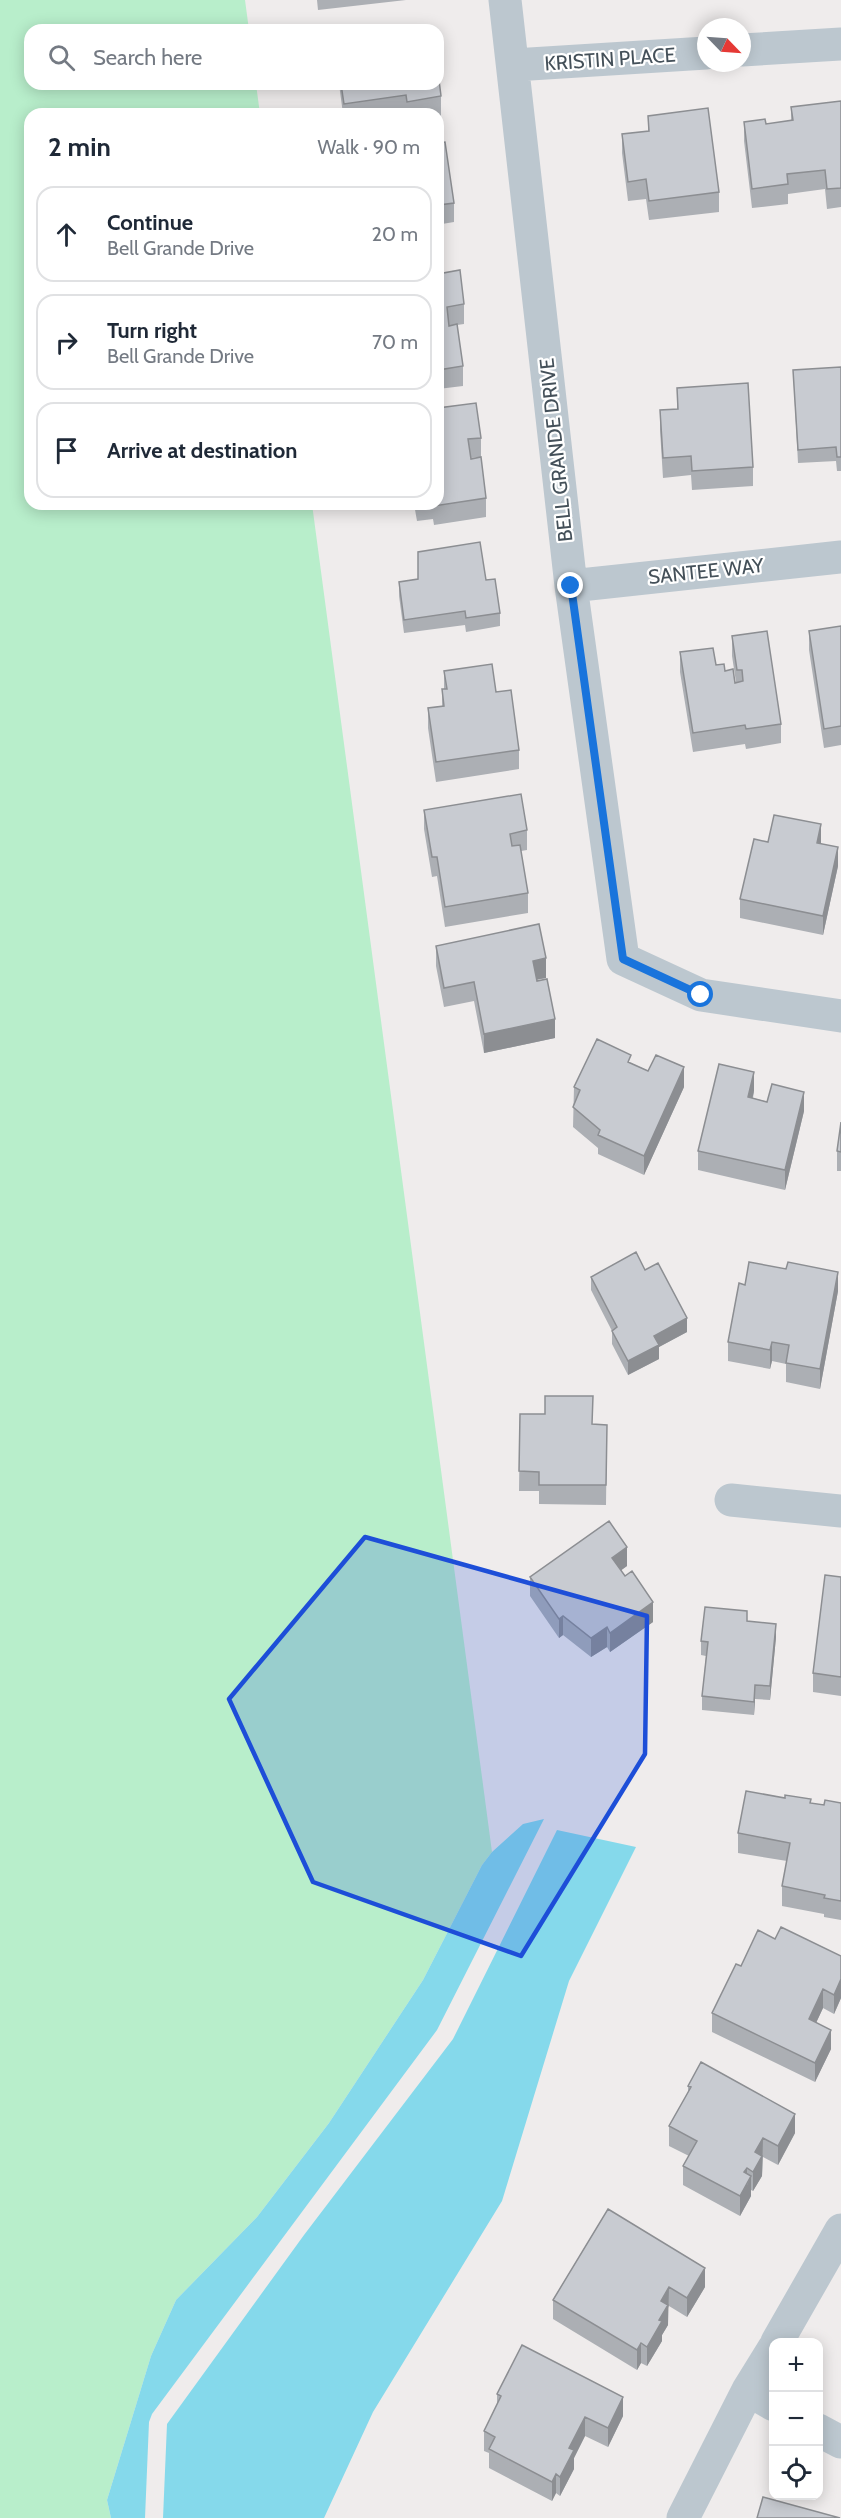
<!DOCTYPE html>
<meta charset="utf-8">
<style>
:root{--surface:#fff;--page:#f6f6f7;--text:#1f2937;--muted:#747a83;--line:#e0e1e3}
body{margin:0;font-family:Cabin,sans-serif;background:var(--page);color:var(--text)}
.controls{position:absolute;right:18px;bottom:18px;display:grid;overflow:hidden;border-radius:12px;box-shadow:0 3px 15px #0003}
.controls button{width:54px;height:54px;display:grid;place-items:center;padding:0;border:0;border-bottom:2px solid var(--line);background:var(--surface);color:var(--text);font:30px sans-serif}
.compass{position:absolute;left:697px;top:18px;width:54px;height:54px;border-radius:50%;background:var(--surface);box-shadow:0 3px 15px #0003;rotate:115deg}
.stop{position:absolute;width:18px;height:18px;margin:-14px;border:4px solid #1974dc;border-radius:50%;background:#fff}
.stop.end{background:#1974dc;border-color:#fff;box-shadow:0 2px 6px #0008}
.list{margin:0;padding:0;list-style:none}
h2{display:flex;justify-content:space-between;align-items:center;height:78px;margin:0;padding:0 24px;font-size:26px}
h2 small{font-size:20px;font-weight:400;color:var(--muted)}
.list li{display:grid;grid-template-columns:39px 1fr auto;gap:18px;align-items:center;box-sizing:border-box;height:96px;margin:0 12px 12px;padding:0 12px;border:2px solid var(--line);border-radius:18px}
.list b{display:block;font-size:22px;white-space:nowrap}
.list p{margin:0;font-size:20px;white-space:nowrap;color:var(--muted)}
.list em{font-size:20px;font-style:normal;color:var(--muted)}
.icon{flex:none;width:33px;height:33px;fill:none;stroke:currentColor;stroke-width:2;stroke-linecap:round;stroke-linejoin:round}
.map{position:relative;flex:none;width:841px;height:2518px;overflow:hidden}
.search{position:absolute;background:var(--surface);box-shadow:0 3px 15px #0003;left:24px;top:24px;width:420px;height:66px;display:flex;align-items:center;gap:15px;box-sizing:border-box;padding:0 21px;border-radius:18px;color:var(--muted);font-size:22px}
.panel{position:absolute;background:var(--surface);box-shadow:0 3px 15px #0003;left:24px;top:108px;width:420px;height:402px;border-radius:18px}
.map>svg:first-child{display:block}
.green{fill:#b8eecb}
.water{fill:#85d9eb}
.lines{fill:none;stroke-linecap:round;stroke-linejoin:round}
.minor{stroke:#bcc7cf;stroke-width:33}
.wall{fill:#acafb4}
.shaded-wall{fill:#8c8e92}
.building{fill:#c8cbd1;stroke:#8c8e92;stroke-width:1.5}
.route{stroke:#1974dc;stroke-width:8}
.marked{fill:#1d4ed8;fill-opacity:0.2;stroke:#1d4ed8;stroke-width:4.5;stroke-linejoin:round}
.labels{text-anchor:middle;stroke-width:4.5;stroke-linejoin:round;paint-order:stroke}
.street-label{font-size:20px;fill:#445059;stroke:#fff}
</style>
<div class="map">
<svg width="841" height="2518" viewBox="0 0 841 2518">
<rect width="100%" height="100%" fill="#efecec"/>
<path class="green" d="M0,0H245L249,30H30V84H256L260,114H30V504H312L492,1852L482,1865L423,1980L329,2123L257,2217L176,2300L151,2356L107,2500L111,2518H0Z"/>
<path class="water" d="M544,1819L437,2030L152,2414L149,2422L145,2518H111L107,2500L151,2356L176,2300L257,2217L329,2123L423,1980L482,1865L492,1852L523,1824Z
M557,1830L636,1847L569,1981L502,2201L373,2412L324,2518H163L167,2424L304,2235L453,2039Z"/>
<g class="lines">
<path class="minor" d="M505,0L571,586L623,959L701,995L841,1016
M742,50L841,44
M514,65L706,53
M571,586L841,557
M731,1500L841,1511
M777,2342L841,2230
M748,2390L774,2405
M818,2430L841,2442
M683,2518L748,2390L774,2348"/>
</g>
<path class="wall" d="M317,0H406L318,10Z
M339,84H438L441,96V116H438V114H343Z
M841,101V207L827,209L825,189L788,194V204L752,208L744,141V122L766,124L791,121V107Z
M648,116L719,192V212L649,220L646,199L628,201L622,153V134L648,131Z
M438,143L454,203V222L442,224L443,233V252L438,253Z
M438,274L464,304V324L457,325L463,366V386L438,389Z
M841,367V471H837L836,461L798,463L793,370Z
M677,388L753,467V486L692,490L691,475L663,478L660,430V410L677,409Z
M438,408L481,438V457L471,458L486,498V517L434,525L433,519L417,521L414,504H438Z
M486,580L500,613V626L466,632L465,625L404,633L399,596V582Z
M841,626V745L824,748L809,650V631Z
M732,636L781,724V743L746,749L745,744L693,752L680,672V652L716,665L725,671L736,682L732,656Z
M444,671L496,692L519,750V769L436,782L428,728V708L442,706V689H444Z
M424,810L527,830V850L521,851L528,893V913L445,927L437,876L432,877L424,829Z
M768,842L821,843L838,866L823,935L740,918V899Z
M436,946L546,978L537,980L555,1038L484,1053L474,1001L444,1007L436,966Z
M631,1063L684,1087L644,1175L598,1154V1148L573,1127L574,1087Z
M754,1091L753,1098L804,1111L785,1190L698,1170V1151Z
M841,1122V1171H837V1151Z
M645,1270L687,1332L659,1347V1359L628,1375L612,1344V1331L591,1290V1277Z
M745,1285L838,1291L820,1389L786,1382V1364L772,1361L770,1369L728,1361V1342Z
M520,1414L592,1424L607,1425L606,1505L539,1504V1491H519Z
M627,1566L621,1570L653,1622L610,1652L607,1647L591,1657L563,1635L559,1638L530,1596V1577Z
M841,1577V1696L813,1692V1673Z
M747,1621L776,1637L770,1700L755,1699L754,1715L702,1710V1696L706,1656L701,1655V1641Z
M811,1803L824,1805L841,1803V1920L824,1917V1914L782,1906V1886L787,1861L738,1853V1833Z
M775,1939L841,1956V1998L834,2014L823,2008L816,2023L831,2049L815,2082L712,2032V2013L741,1966Z
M688,2086L795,2133L778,2165L763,2157L762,2176L753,2191L751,2190V2196L740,2216L683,2185V2166L689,2156L669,2146V2126L688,2093Z
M608,2209L705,2287L687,2317L669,2306L668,2308V2325L662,2335V2341L647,2366L641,2363L637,2370L553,2319V2300Z
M497,2394L623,2416L608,2447L585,2436L574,2458V2469L560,2496L556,2493L552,2501L489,2468V2453L484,2451V2431L497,2405Z"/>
<path class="shaded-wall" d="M821,824V844L817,843Z
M838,847V866L823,935V916Z
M546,958V978L533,980V961Z
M555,1019V1038L484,1053V1034Z
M684,1067V1087L644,1175V1156Z
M754,1072V1091L748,1117V1097Z
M804,1092V1111L785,1190V1170Z
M838,1272V1291L820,1389V1369Z
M687,1318V1332L659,1347V1359L628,1375V1361L654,1336Z
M772,1342V1361L770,1369V1350Z
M627,1547V1566L612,1577V1558Z
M653,1602V1622L610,1652V1633Z
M563,1616V1635L559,1638V1619Z
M776,1624V1637L770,1700V1686Z
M607,1627V1647L591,1657V1638Z
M755,1685V1699L754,1715V1702Z
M841,1979V1998L834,2014V1995Z
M823,1989V2008L809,2038V2019Z
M831,2030V2049L815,2082V2063Z
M795,2114V2133L778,2165V2146Z
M763,2138L762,2176L753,2191V2172L755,2152Z
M747,2168V2185L751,2176V2196L740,2216V2196L744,2172Z
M705,2268V2287L687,2317V2298Z
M669,2287L668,2325L662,2335V2341L647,2366V2347L661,2301Z
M641,2343V2363L637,2370V2350Z
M623,2397V2416L608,2447V2428Z
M585,2417V2436L574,2458V2469L560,2496V2477L569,2448Z
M556,2474V2493L552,2501V2482Z"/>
<path class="building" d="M422,26V30H396Z
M438,72L441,96L407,102L406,95L344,104L341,84H438Z
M841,101V188L827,189L825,170L787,174L788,184L752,189L744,122L765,119L766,124L793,120L791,107Z
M708,108L719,192L649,201L646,179L628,182L622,134L649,131L648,116Z
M445,142L454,203L439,205L443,233L438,234V143Z
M460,270L464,304L447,307L449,326L457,324L463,366L438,370V274Z
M841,367V457H837L836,447L798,450L793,370Z
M748,383L753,467L692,471L691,456L663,458L660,410L678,409L677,388Z
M476,403L481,438L468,439L471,459L481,457L486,498L434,506V504H438V408Z
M480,542L486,580L495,579L500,613L466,618L465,611L404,620L399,582L418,579V552Z
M841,626V726L824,729L809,631Z
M767,631L781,724L746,729L745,725L693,733L680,652L713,648L716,665L724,664L725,671L733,669L735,683L743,681L742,670H737L732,636Z
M492,664L496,692L511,690L519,750L436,762L428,708L444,706L442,689H447L444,671Z
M521,794L527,830L510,834L512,846L520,845L528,893L445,907L437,857H432L424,810Z
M774,815L821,824L817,843L838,847L823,916L740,899L754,839L768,842Z
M539,924L546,958L533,961L537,981L547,979L555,1019L484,1034L474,982L444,988L436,946Z
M597,1039L631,1055L628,1062L648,1071L656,1055L684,1067L644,1156L598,1135L600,1130L573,1107L580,1090L574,1087Z
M719,1064L754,1072L748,1097L767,1102L772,1084L804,1092L785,1170L698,1151Z
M841,1122V1152L837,1151Z
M636,1252L645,1270L658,1263L687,1318L654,1336L659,1345L628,1361L612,1331L617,1327L591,1277Z
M749,1262L786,1269L788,1262L838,1272L820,1369L786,1363L789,1345L772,1342L770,1350L728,1342L739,1283L745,1285Z
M545,1396H593L592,1424L607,1425L606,1485H539V1472L519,1471L520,1414H545Z
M609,1521L627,1547L612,1558L625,1576L632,1571L653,1602L610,1633L607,1627L591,1638L563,1616L559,1619L530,1577Z
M825,1575L841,1577V1677L813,1673Z
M705,1607L747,1611V1621L776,1624L770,1686L755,1685L754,1702L702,1696L708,1642L701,1641Z
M746,1791L785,1798V1795L811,1799L810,1803L824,1805L825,1800L841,1803V1901L824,1898L825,1895L782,1886L790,1843L738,1833Z
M781,1927L841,1956V1979L834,1995L823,1989L809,2019L831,2030L815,2063L712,2013L736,1964L741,1966L758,1930L775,1939Z
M701,2062L795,2114L778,2146L763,2138L755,2152L762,2156L753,2172L747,2168L744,2172L751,2176L740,2196L683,2166L697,2141L669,2126L691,2087L688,2086Z
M608,2209L705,2268L687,2298L669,2287L661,2301L668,2305L659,2320L662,2321L647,2347L641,2343L637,2350L553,2300Z
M522,2345L623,2397L608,2428L585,2417L569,2448L574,2450L560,2477L556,2474L552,2482L489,2449L495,2437L484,2431L501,2396L497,2394Z
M763,2497L840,2518H757Z"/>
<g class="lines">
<path class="route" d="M571,586L623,959L701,995"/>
</g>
<path class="marked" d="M365,1537L647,1616L645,1754L521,1956L313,1882L229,1699Z"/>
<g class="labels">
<g class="street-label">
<text transform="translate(610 59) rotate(-4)" y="7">KRISTIN PLACE</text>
<text transform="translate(556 450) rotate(-96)" y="7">BELL GRANDE DRIVE</text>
<text transform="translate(706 571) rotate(-6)" y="7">SANTEE WAY</text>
</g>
</g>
</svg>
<div class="controls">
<button>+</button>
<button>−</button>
<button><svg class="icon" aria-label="locate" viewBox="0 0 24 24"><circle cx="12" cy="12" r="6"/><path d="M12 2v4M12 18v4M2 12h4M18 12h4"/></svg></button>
</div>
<svg class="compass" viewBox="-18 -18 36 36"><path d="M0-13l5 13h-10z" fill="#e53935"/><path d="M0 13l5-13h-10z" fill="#747a83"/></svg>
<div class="stop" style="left:701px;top:995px"></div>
<div class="stop end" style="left:571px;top:586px"></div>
<div class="search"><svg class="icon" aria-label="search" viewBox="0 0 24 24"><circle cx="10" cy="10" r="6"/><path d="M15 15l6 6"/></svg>Search here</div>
<section class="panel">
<h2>2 min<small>Walk · 90 m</small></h2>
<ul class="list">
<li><svg class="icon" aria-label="ahead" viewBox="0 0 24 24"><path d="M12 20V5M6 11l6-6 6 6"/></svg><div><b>Continue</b><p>Bell Grande Drive</p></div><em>20 m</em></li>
<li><svg class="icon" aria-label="right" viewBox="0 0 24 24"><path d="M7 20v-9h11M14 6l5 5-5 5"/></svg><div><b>Turn right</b><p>Bell Grande Drive</p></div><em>70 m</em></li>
<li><svg class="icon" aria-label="arrive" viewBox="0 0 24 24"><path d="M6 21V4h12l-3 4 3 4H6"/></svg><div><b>Arrive at destination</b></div></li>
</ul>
</section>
</div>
